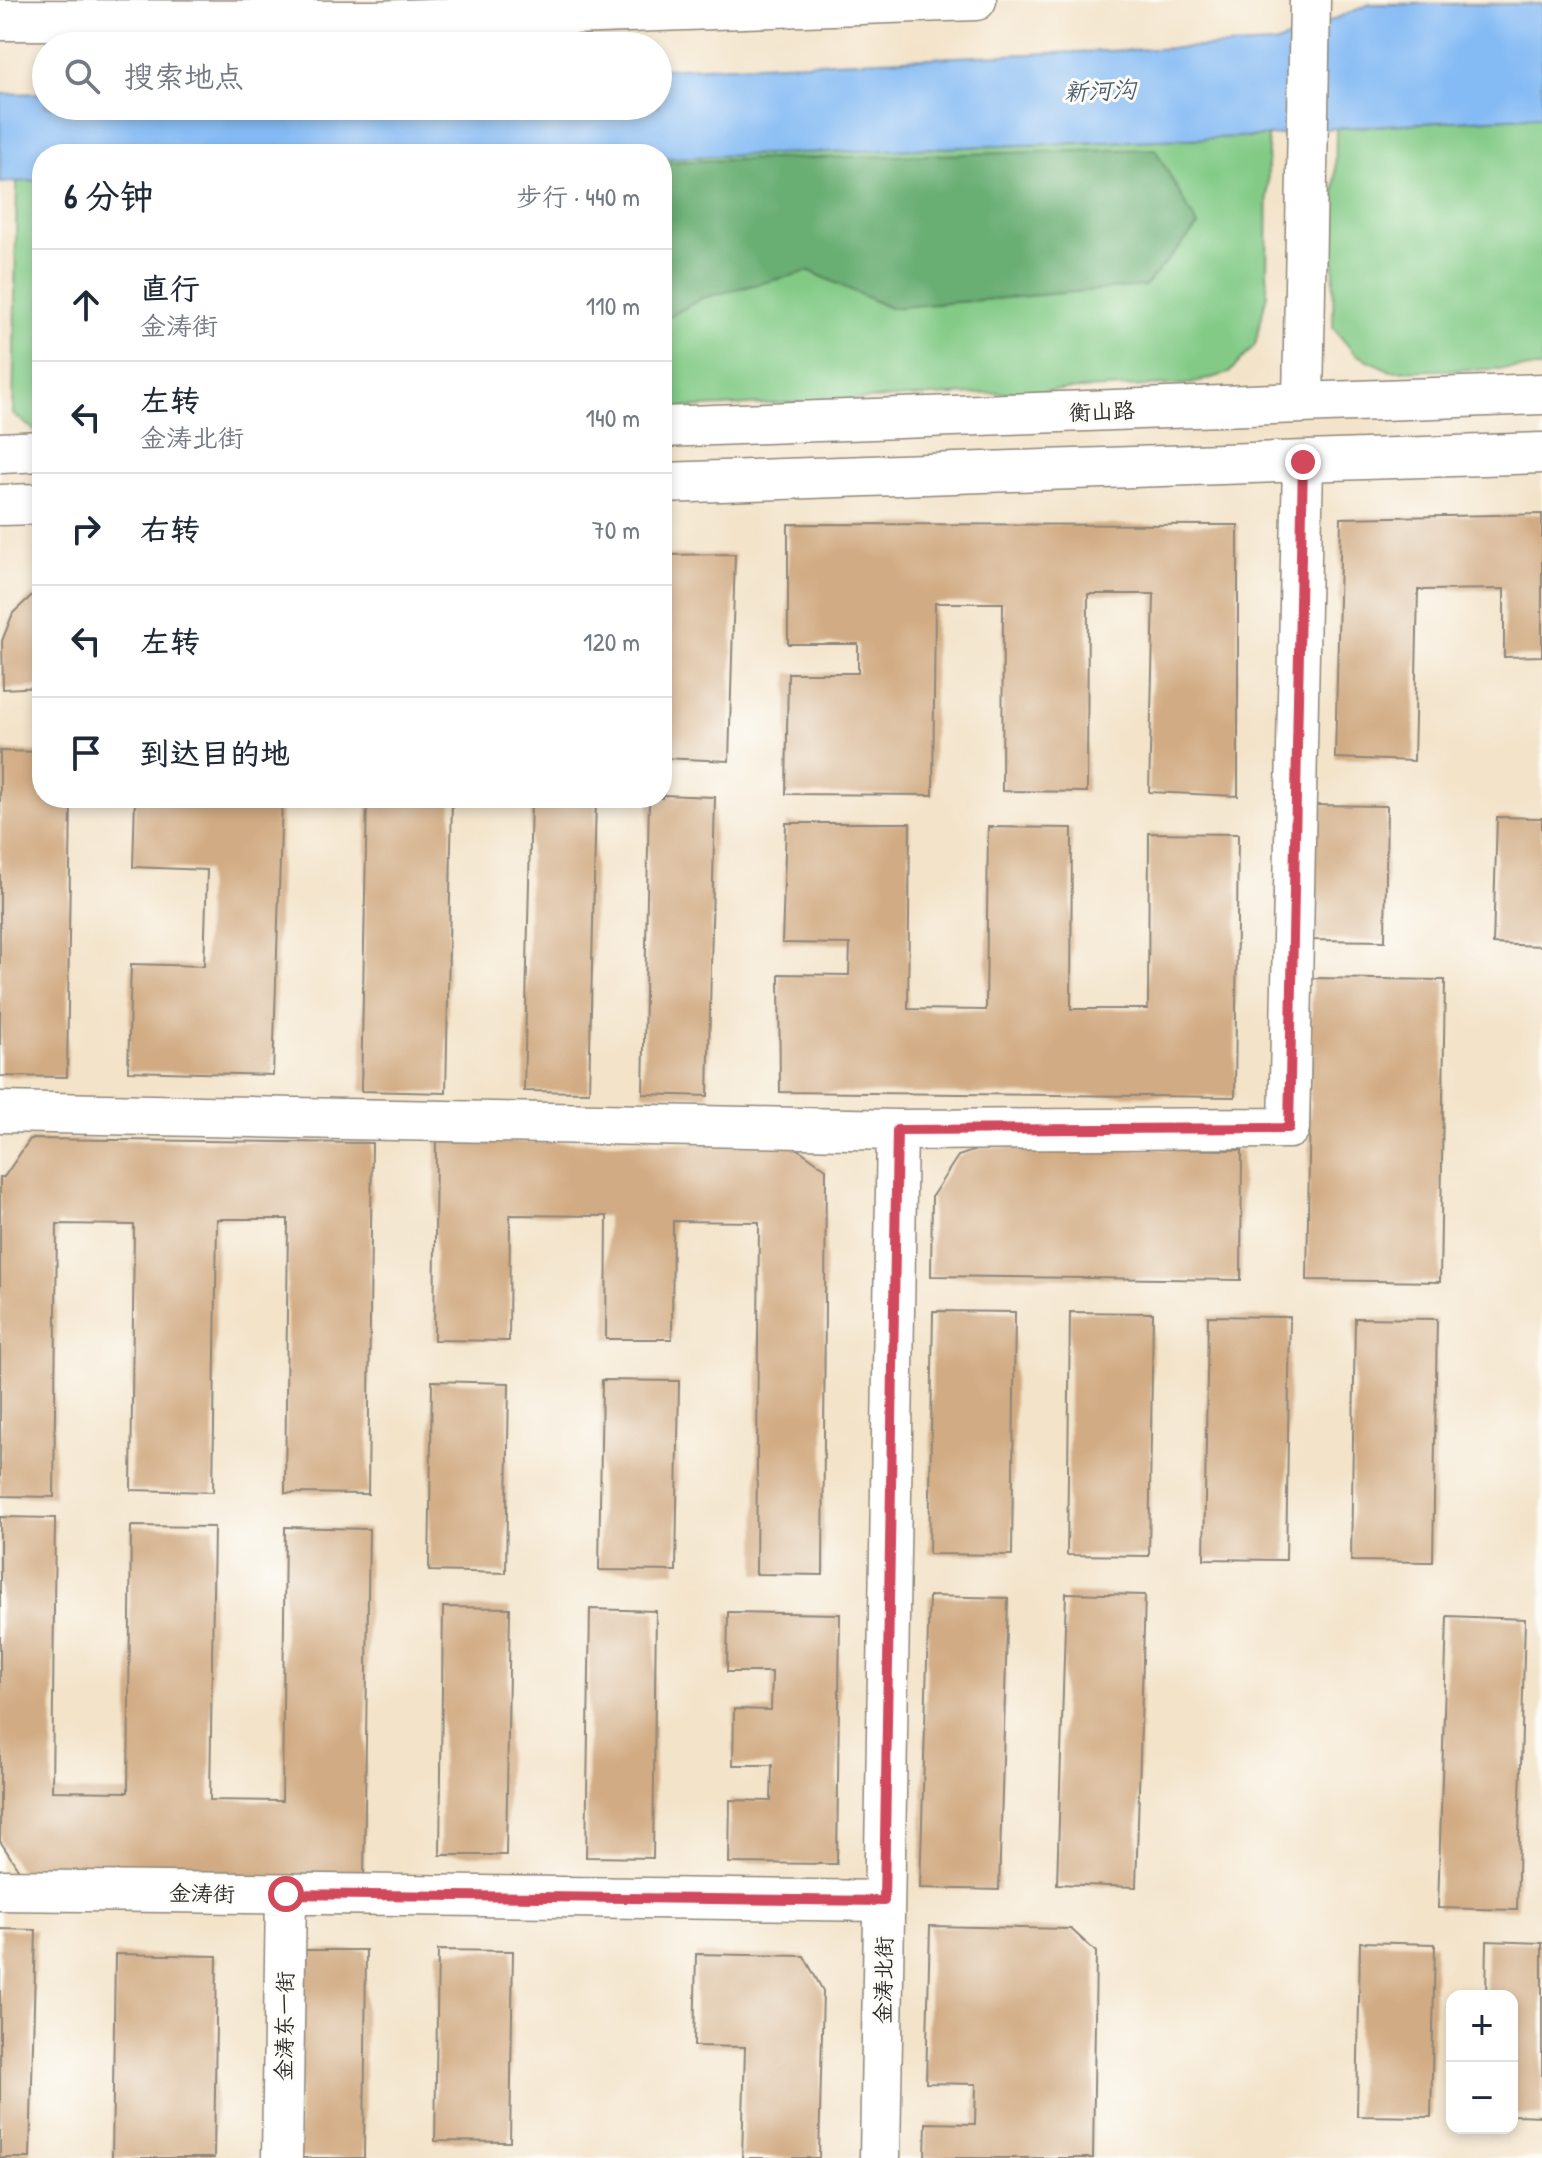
<!DOCTYPE html>
<html lang="zh">
<meta charset="utf-8">
<style>
:root{--surface:#fff;--page:#f2f2f3;--text:#1f2937;--muted:#747a83;--line:#e0e1e3}
body{margin:0;font-family:"Patrick Hand","LXGW WenKai TC",sans-serif;background:var(--page);color:var(--text)}
.controls{position:absolute;right:24px;bottom:24px;display:grid;overflow:hidden;border-radius:16px;box-shadow:0 4px 12px #0003}
.controls button{width:72px;height:72px;display:grid;place-items:center;padding:0;border:0;border-bottom:2px solid var(--line);background:var(--surface);color:var(--text);font:40px sans-serif}
.stop{position:absolute;width:24px;height:24px;margin:-18px;border:6px solid #d1495b;border-radius:50%;background:#fff}
.stop.end{background:#d1495b;border-color:#fff;box-shadow:0 2px 8px #0008}
.list{margin:0;padding:0;list-style:none}
h2{display:flex;justify-content:space-between;align-items:center;height:104px;margin:0;padding:0 32px;font-size:34px}
h2 small{font-size:26px;font-weight:400;color:var(--muted)}
.list li{display:grid;grid-template-columns:52px 1fr auto;gap:24px;align-items:center;box-sizing:border-box;height:112px;padding:0 32px;border-top:2px solid var(--line)}
.list b{display:block;font-size:30px;white-space:nowrap}
.list p{margin:0;font-size:26px;white-space:nowrap;color:var(--muted)}
.list em{font-size:26px;font-style:normal;color:var(--muted)}
.icon{flex:none;width:44px;height:44px;fill:none;stroke:currentColor;stroke-width:2;stroke-linecap:round;stroke-linejoin:round}
.map{position:relative;flex:none;width:1542px;height:2158px;overflow:hidden}
.search{position:absolute;background:var(--surface);box-shadow:0 4px 12px #0003;left:32px;top:32px;width:640px;height:88px;display:flex;align-items:center;gap:20px;box-sizing:border-box;padding:0 28px;border-radius:44px;color:var(--muted);font-size:30px}
.panel{position:absolute;background:var(--surface);box-shadow:0 4px 12px #0003;left:32px;top:144px;width:640px;height:664px;border-radius:32px}
.map>svg:first-child{display:block}
.green{fill:#82ca86;stroke:#567a58;stroke-width:2}
.forest{fill:#69ae73;stroke:#4a6c4f;stroke-width:2}
.water{fill:#85bbf4;stroke:#587390;stroke-width:2}
.building{fill:#d1ab83}
.lines{fill:none;stroke-linecap:round;stroke-linejoin:round}
.minor-casing{stroke:#8f877a;stroke-width:43}
.minor{stroke:#fff;stroke-width:40}
.route{stroke:#d1495b;stroke-width:10}
.labels{text-anchor:middle;stroke-width:6;stroke-linejoin:round;paint-order:stroke}
.street-label{font-size:22px;fill:#2b2b2b;stroke:#fdfcf7}
.water-label{font-size:24px;font-style:italic;fill:#4a5d71;stroke:#fdfcf7}
</style>
<div class="map">
<svg width="1542" height="2158" viewBox="0 0 1542 2158">
<rect width="100%" height="100%" fill="#fdfcf7"/>
<filter id="ink" filterUnits="userSpaceOnUse"><feTurbulence type="fractalNoise" baseFrequency=".0125" numOctaves="2"/><feDisplacementMap in="SourceGraphic" scale="16" xChannelSelector="R" yChannelSelector="G"/><feConvolveMatrix kernelMatrix="1 2 1 2 8 2 1 2 1" color-interpolation-filters="sRGB"/></filter>
<filter id="wash" filterUnits="userSpaceOnUse"><feTurbulence type="fractalNoise" baseFrequency=".006" numOctaves="4" result="noise"/><feDisplacementMap in="SourceGraphic" scale="32" xChannelSelector="R" yChannelSelector="G"/><feGaussianBlur stdDeviation="1.8" result="paint"/><feColorMatrix in="noise" values="0 0 0 0 0 0 0 0 0 0 0 0 0 0 0 0 0 1.4 0 .05"/><feComposite in="paint" operator="in"/></filter>
<g filter="url(#wash)">
<rect width="100%" height="100%" fill="#f3e3c9"/>
<path class="green" d="M1542,116V368L1391,371L1355,354L1333,328L1336,128Z
M1268,136L1267,294L1255,345L1229,373L1190,384L662,409V158Z
M42,180V436L13,414L17,181Z"/>
<path class="forest" d="M1155,149L1198,226L1145,286L889,308L810,271L702,298L662,321V162Z"/>
<path class="water" d="M1370,4H1542V116L1336,128L1268,136L662,158V154H42V180L0,183V94L46,93V106H658V69L1275,44Z"/>
<g id="blocks">
<path class="building" d="M1542,514V656L1504,657V589L1418,590L1414,761L1335,758L1341,518Z
M788,524L1238,525V796L1149,792L1154,594H1088L1087,792L1002,791L1003,603H935L933,795L786,794L788,673H858V644H788Z
M735,554L729,761L662,758L665,632H662V555Z
M42,592V687L3,689L2,641L13,613L31,596Z
M0,751L42,752V798H71L67,1077L0,1076Z
M662,795L715,797L708,1096L643,1094L649,798H662Z
M135,798H282L273,1075L128,1071L131,964L204,966L207,870L133,867Z
M367,798H452L446,1093L361,1091Z
M531,798H596L589,1092L524,1091Z
M1311,805L1387,806L1385,941L1310,940Z
M1497,817L1542,818V946L1493,944Z
M786,823H910L908,1009L986,1010L988,827L1072,828L1071,1009H1148L1149,833L1238,834L1235,1097L780,1092L779,974L849,975L850,944L782,943Z
M1312,978L1445,980L1440,1282L1307,1280Z
M30,1139L372,1143L368,1494L285,1493L288,1219H217L213,1492L131,1490L134,1225L57,1224L54,1497L0,1496V1177H4Z
M436,1141L791,1144L826,1169L823,1575L756,1574L759,1222L673,1221L672,1339H606L607,1216L510,1215L509,1341L434,1340Z
M985,1147L1242,1150L1241,1280L931,1276L932,1196L958,1156Z
M933,1311L1015,1312L1012,1555L929,1554Z
M1070,1312L1153,1313L1149,1556L1067,1555Z
M1208,1316L1290,1317L1286,1560L1204,1559Z
M1355,1318L1437,1319L1433,1562L1351,1561Z
M602,1380L679,1381L676,1571L599,1570Z
M432,1381L509,1383L506,1573L429,1571Z
M0,1517L55,1518L52,1791L128,1792L131,1526L214,1527L210,1800L282,1801L285,1527L369,1529L364,1879L22,1875L0,1841Z
M1066,1593L1145,1595L1136,1887L1057,1884Z
M929,1596L1008,1598L999,1890L920,1888Z
M443,1607L510,1608L506,1855H440Z
M590,1609L656,1611L653,1858L586,1857Z
M728,1612L840,1614L837,1864L729,1863L730,1800L771,1801L772,1765H733L734,1709L771,1710L772,1672H727Z
M1447,1616L1525,1619L1517,1910L1438,1908Z
M930,1926L1071,1929L1096,1952L1093,2158H925L926,2123L975,2124L976,2084L926,2083Z
M0,1929L36,1930L30,2158H0Z
M1487,1941L1542,1943V2116L1512,2115V1996H1486Z
M1360,1942L1435,1944L1431,2117L1357,2116Z
M300,1950H366L364,2158H298Z
M438,1950L513,1951L510,2142L435,2141Z
M115,1954L217,1956L214,2158H112Z
M696,1954L804,1956L823,1991L819,2158H742L745,2047L694,2046Z"/>
</g>
</g>
<g filter="url(#ink)">
<use href="#blocks" fill-opacity="0" stroke="#8f877a" stroke-width="2"/>
<g class="lines">
<g class="minor-casing">
<path id="minor" d="M0,20L373,21L976,0
M1303,403L1310,0
M662,427L1542,394
M0,453L42,451
M662,483L1542,453
M0,505L42,504
M0,1112L897,1130L1289,1128L1303,462
M0,1890L884,1901
M282,2158L286,1894
M880,2158L897,1130"/>
</g>
<use href="#minor" class="minor"/>
</g>
</g>
<g class="lines" filter="url(#ink)">
<path class="route" d="M286,1894L884,1901L897,1130L1289,1128L1303,462"/>
</g>
<g class="labels">
<g class="street-label">
<text transform="translate(1102 411) rotate(-2)" y="8">衡山路</text>
<text transform="translate(202 1893) rotate(1)" y="8">金涛街</text>
<text transform="translate(883 1980) rotate(-89)" y="8">金涛北街</text>
<text transform="translate(284 2026) rotate(-89)" y="8">金涛东一街</text>
</g>
<g class="water-label">
<text transform="translate(1100 91) rotate(-2)" y="8">新河沟</text>
</g>
</g>
</svg>
<div class="controls">
<button>+</button>
<button>−</button>
</div>
<div class="stop" style="left:286px;top:1894px"></div>
<div class="stop end" style="left:1303px;top:462px"></div>
<div class="search"><svg class="icon" aria-label="search" viewBox="0 0 24 24"><circle cx="10" cy="10" r="6"/><path d="M15 15l6 6"/></svg>搜索地点</div>
<section class="panel">
<h2>6 分钟<small>步行 · 440 m</small></h2>
<ul class="list">
<li><svg class="icon" aria-label="ahead" viewBox="0 0 24 24"><path d="M12 20V5M6 11l6-6 6 6"/></svg><div><b>直行</b><p>金涛街</p></div><em>110 m</em></li>
<li><svg class="icon" aria-label="left" viewBox="0 0 24 24"><path d="M17 20v-9H6M10 6l-5 5 5 5"/></svg><div><b>左转</b><p>金涛北街</p></div><em>140 m</em></li>
<li><svg class="icon" aria-label="right" viewBox="0 0 24 24"><path d="M7 20v-9h11M14 6l5 5-5 5"/></svg><div><b>右转</b></div><em>70 m</em></li>
<li><svg class="icon" aria-label="left" viewBox="0 0 24 24"><path d="M17 20v-9H6M10 6l-5 5 5 5"/></svg><div><b>左转</b></div><em>120 m</em></li>
<li><svg class="icon" aria-label="arrive" viewBox="0 0 24 24"><path d="M6 21V4h12l-3 4 3 4H6"/></svg><div><b>到达目的地</b></div></li>
</ul>
</section>
</div>
